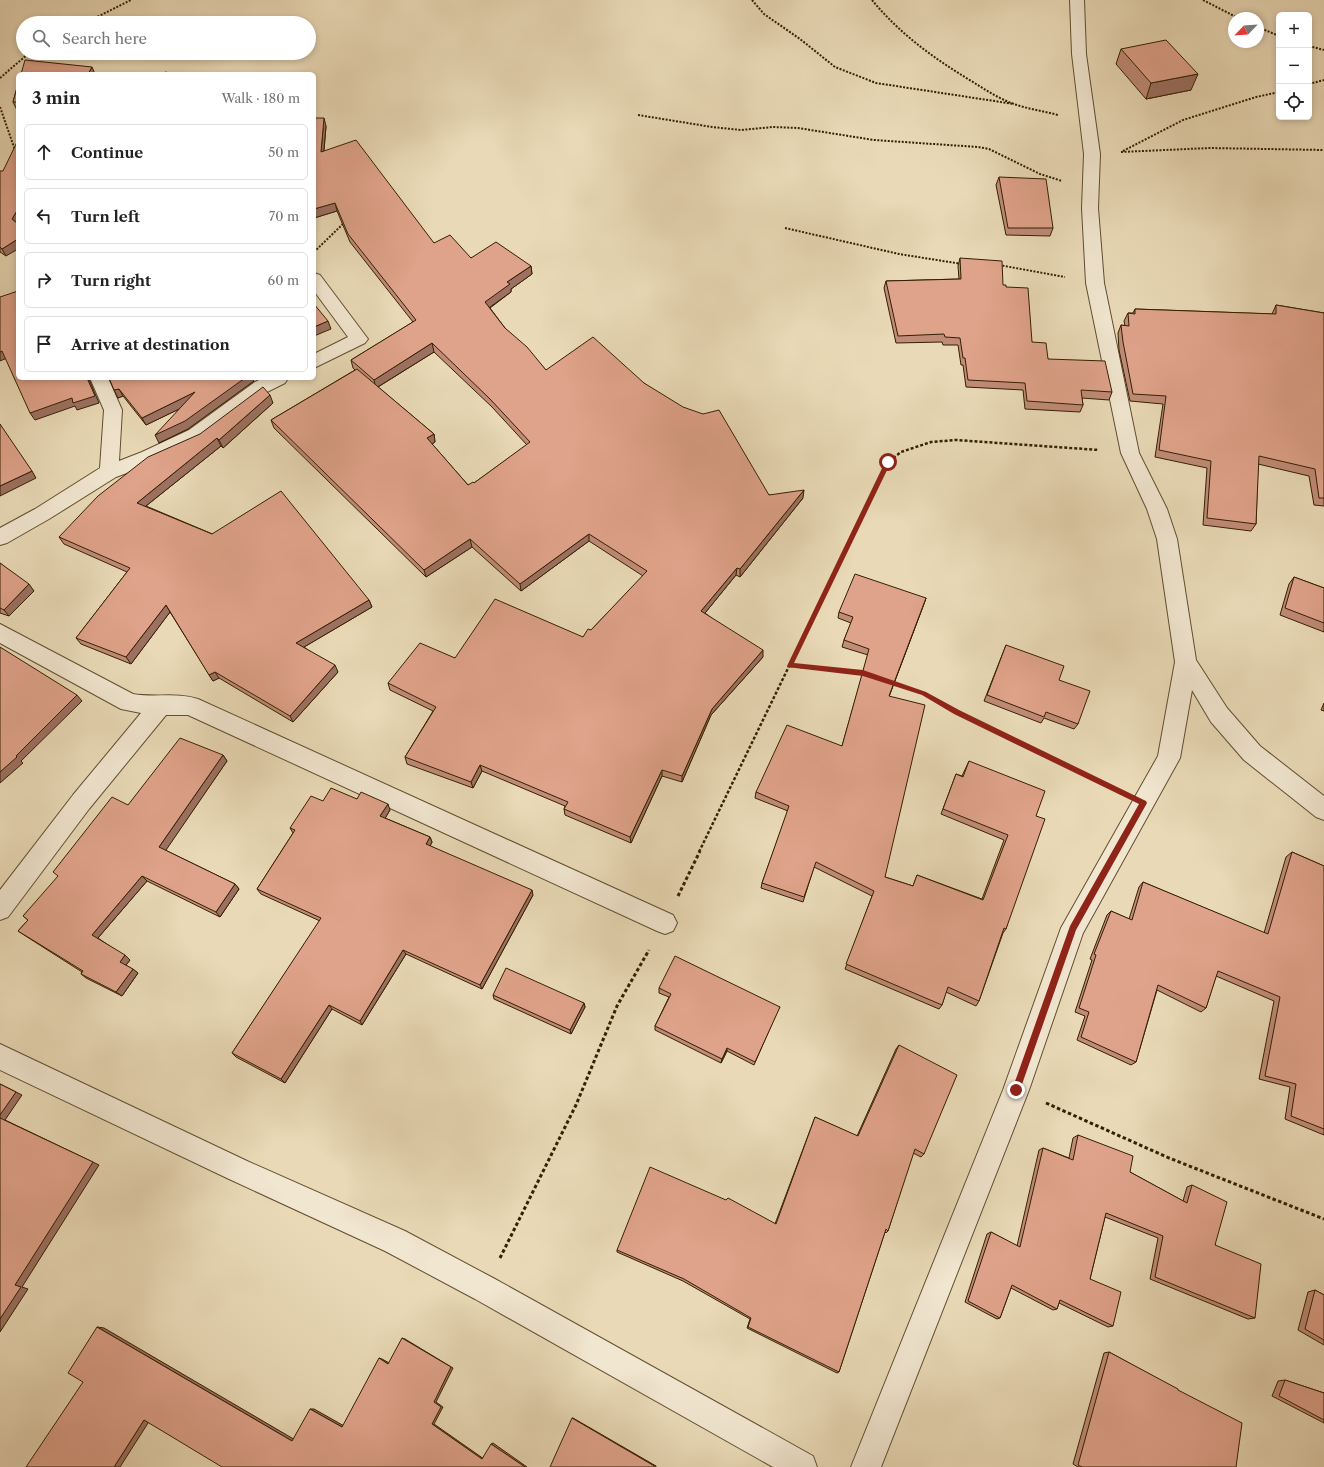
<!DOCTYPE html>
<meta charset="utf-8">
<style>
:root{--surface:#fff;--page:#f2f2f2;--text:#222;--muted:#767676;--line:#e0e0e0}
body{margin:0;font-family:"Libre Caslon Text",serif;background:var(--page);color:var(--text)}
.controls{position:absolute;right:12px;top:12px;display:grid;overflow:hidden;border-radius:6px;box-shadow:0 2px 6px #0003}
.controls button{width:36px;height:36px;display:grid;place-items:center;padding:0;border:0;border-bottom:1px solid var(--line);background:var(--surface);color:var(--text);font:20px sans-serif}
.compass{position:absolute;left:1228px;top:12px;width:36px;height:36px;border-radius:50%;background:var(--surface);box-shadow:0 2px 6px #0003;rotate:245deg}
.stop{position:absolute;width:12px;height:12px;margin:-9px;border:3px solid #8f2418;border-radius:50%;background:#fff}
.stop.end{background:#8f2418;border-color:#fff;box-shadow:0 1px 4px #0008}
.list{margin:0;padding:0;list-style:none}
h2{display:flex;justify-content:space-between;align-items:center;height:52px;margin:0;padding:0 16px;font-size:17px}
h2 small{font-size:13px;font-weight:400;color:var(--muted)}
.list li{display:grid;grid-template-columns:26px 1fr auto;gap:12px;align-items:center;box-sizing:border-box;height:56px;margin:0 8px 8px;padding:0 8px;border:1px solid var(--line);border-radius:6px}
.list b{display:block;font-size:15px;white-space:nowrap}
.list em{font-size:13px;font-style:normal;color:var(--muted)}
.icon{flex:none;width:22px;height:22px;fill:none;stroke:currentColor;stroke-width:2;stroke-linecap:round;stroke-linejoin:round}
.map{position:relative;flex:none;width:1324px;height:1467px;overflow:hidden}
.search{position:absolute;background:var(--surface);box-shadow:0 2px 6px #0003;left:16px;top:16px;width:300px;height:44px;display:flex;align-items:center;gap:10px;box-sizing:border-box;padding:0 14px;border-radius:22px;color:var(--muted);font-size:15px}
.panel{position:absolute;background:var(--surface);box-shadow:0 2px 6px #0003;left:16px;top:72px;width:300px;height:308px;border-radius:6px}
.map>svg:first-child{display:block}
.lines{fill:none;stroke-linecap:round;stroke-linejoin:round}
.street-casing{stroke:#614e30;stroke-width:2}
.path-far2{stroke:#341f03;stroke-width:2;stroke-dasharray:2 1.5;stroke-linecap:butt}
.path-far1{stroke:#341f03;stroke-width:2.5;stroke-dasharray:3 2;stroke-linecap:butt}
.path{stroke:#341f03;stroke-width:3;stroke-dasharray:3.5 2.5;stroke-linecap:butt}
.street{fill:#f1e6d0;fill-rule:evenodd}
.wall{fill:#c08b77;stroke:#341f03;fill-rule:evenodd}
.shaded-wall{fill:#9c7161;stroke:#341f03}
.building{fill:#dfa28a;stroke:#341f03}
.route{fill:#8f2418}
</style>
<div class="map">
<svg width="1324" height="1467" viewBox="0 0 1324 1467">
<rect width="100%" height="100%" fill="#e9d9b6"/>
<filter id="stains"><feTurbulence type="fractalNoise" baseFrequency=".005" numOctaves="4"/><feColorMatrix values="0 0 0 0 .2 0 0 0 0 .09 0 0 0 0 .02 0 0 0 .5 -.17"/></filter>
<radialGradient id="worn" r=".72"><stop offset=".6" stop-color="#630" stop-opacity="0"/><stop offset="1" stop-color="#630" stop-opacity=".3"/></radialGradient>
<g class="lines">
<g class="street-casing">
<path id="street" d="M1070,0H1084L1086,54L1100,154L1098,208L1104,283L1139,453L1167,509L1177,539L1196,660L1227,708L1260,746L1324,796V820L1316,817L1244,760L1211,722L1192,690L1180,758L1083,933L1029,1090L881,1467H851L1003,1090L1061,928L1158,756L1175,662L1157,539L1147,509L1121,453L1086,283L1082,208L1084,154L1072,54Z
M314,273L320,275L368,339L365,343L314,368V354L348,337L314,291Z
M90,378H108L122,410L119,461L142,452L189,430L255,382L263,378H288L285,383L267,392L203,440L156,462L116,477L49,519L7,543L0,545V528L35,509L100,468L104,410Z
M0,624L133,694C155,698 177,692 198,699L673,915L677,923L673,931L665,934L657,931L188,715H166L89,809L8,917L0,920V890L73,795L141,713L121,709L0,643Z
M0,1044L247,1161L405,1231L495,1279L813,1456L817,1467H773L475,1299L385,1251L229,1179L0,1070Z"/>
</g>
<path class="path-far2" d="M752,0L764,14L800,39L835,67L876,83L1014,104
M872,0C899,33 932,57 968,79C983,88 997,98 1014,104C1028,109 1043,111 1058,115
M1203,0L1238,18
M85,23L131,0
M1258,27L1279,36
M1309,46L1324,50
M0,78L29,53
M1309,84L1324,80
M0,107L15,150
M638,115L712,127L741,130L773,127L798,128L874,140L978,147L989,149L1040,174L1062,181
M1123,151L1183,120L1256,97L1279,92
M1121,152L1210,148L1324,150
M785,228L899,254L962,264
M314,252L345,222
M999,265L1065,277"/>
<path class="path-far1" d="M790,666L865,673
M892,683L924,693L957,712L1117,790
M699,852L888,462L901,452L931,442L956,440L1099,450"/>
<path class="path" d="M678,896L700,851
M1046,1103L1169,1158L1324,1219
M500,1258L576,1105L617,1006L649,950"/>
<use href="#street" class="street"/>
</g>
<path class="wall" d="M1121,49L1191,90L1146,99L1116,64Z
M18,84V110H17L13,102Z
M314,118L326,126L324,151L434,243L471,258L531,266L532,274L511,289V292L490,308L505,328L546,370L644,383L769,495L803,498L740,577L736,575L705,613L763,657L711,715L682,782L662,776L631,843L565,815L564,809L565,806L482,771L473,788L407,764L405,757L433,711L390,690L388,683L455,658L583,637L591,630L643,576L589,541L521,591L472,547L426,577L274,428L271,420L355,370L353,368L351,360L413,322L350,242L337,211L314,218ZM434,352L492,407L527,445L474,483L468,485L432,444L435,442L434,434L378,387Z
M0,171L6,256L0,252Z
M999,177L1053,228L1050,236L1006,235L996,185Z
M960,258L1006,287L1032,342L1048,359L1112,392L1109,400L1082,398L1083,405L1080,412L1025,409L1023,390L966,387L963,365H961L958,345H943L942,342L896,343L884,288L886,281L959,279L958,266Z
M1276,305L1324,313V506L1314,505L1309,476L1258,464L1256,524L1251,531L1203,525L1207,468L1155,457L1163,404L1130,401L1119,350L1118,333L1121,325L1125,326L1124,321L1128,313H1133L1135,309L1272,314Z
M109,378L254,381L188,429L159,443L179,409L146,425L123,396L118,398Z
M273,403L223,448L221,446L146,506L369,600L372,607L304,647L338,672L293,722L219,678L213,681L170,612L131,664L81,644L76,638L127,572L64,544L59,537Z
M0,563L34,591L9,616L0,613Z
M1294,577L1324,588V632L1280,615L1289,584Z
M926,598L889,696L885,877L913,886L917,875L982,899L1004,840L941,814L956,774L962,776L969,761L1036,816L1006,929L1003,933L979,1001L976,1006L946,992L942,1005L939,1009L845,969L872,896L814,867L803,902L761,888L762,883L788,811L755,798L756,792L842,746L868,655L842,647L844,640L851,623L838,618L839,612Z
M1006,645L1059,680L1078,724L1074,729L1044,718L1041,723L984,701Z
M1324,703V711L1321,710Z
M223,755L227,761L165,850L235,884L239,889L220,917L147,881L98,938L130,960L126,965L138,973L122,996L86,978L81,974L82,972L24,935L18,931L28,920L23,916L128,805Z
M357,799L390,810L385,818L430,837L432,842L430,846L533,895L482,989L406,954L362,1025L332,1009L285,1083L236,1057L232,1053L320,921L261,894L257,889L293,833L290,828L323,801Z
M1292,852L1324,866V1135L1285,1119L1290,1087L1259,1079L1274,1001L1216,976L1206,1008L1201,1012L1157,990L1136,1062L1131,1065L1077,1040L1085,1016L1075,1012L1092,960L1090,959L1107,915L1111,911L1129,919L1139,887L1143,882L1264,933L1286,857Z
M659,988L780,1007L778,1010L754,1065L727,1051L721,1063L655,1030V1026L669,997L659,993Z
M493,995L584,1003L585,1007L571,1034L494,999Z
M899,1045L924,1154L921,1157L913,1153L888,1231L886,1233L885,1232L839,1372L837,1373L747,1328L750,1319L683,1281L617,1252V1250L775,1224L815,1117L857,1136L896,1049Z
M1078,1135L1130,1172L1183,1201L1187,1187L1192,1185L1215,1245L1255,1318L1248,1319L1150,1279L1158,1238L1105,1217L1090,1279L1113,1326L1108,1327L1059,1303L1057,1309L1053,1310L1011,1288L1000,1318L997,1319L965,1302L987,1234L991,1232L1017,1246L1039,1150L1043,1148L1069,1158L1073,1138Z
M1315,1290L1324,1295V1345L1298,1330L1308,1292Z
M1109,1352L1178,1390L1236,1467H1078L1073,1464L1104,1353Z
M1285,1380L1324,1393V1423L1272,1396L1278,1381Z"/>
<path class="shaded-wall" d="M92,67L95,74H88Z
M1198,74L1191,90L1146,99L1151,83Z
M324,118L326,126L323,160L321,152Z
M335,203L337,211L314,218V209Z
M18,209V224L12,219Z
M18,239V249L6,256L2,249Z
M531,266L532,274L511,289V292L486,310L485,302L507,282Z
M328,321L331,329L314,336V327Z
M432,343L434,352L376,388L374,380Z
M2,351L7,358L0,361V352Z
M87,378H89V379L99,403L77,410L75,406L35,420L30,413Z
M245,378H252L254,381L188,429L159,443L155,435Z
M119,389L123,396L118,398L114,390Z
M195,392L198,400L146,425L142,418Z
M270,395L273,403L223,448L219,440Z
M434,434L435,442L429,446L427,438Z
M217,438L221,446L141,510L137,503Z
M32,471L36,478L0,496V486Z
M804,490L803,498L740,577V569Z
M589,534V541L521,591L520,584Z
M470,539L472,547L426,577L424,570Z
M737,568L736,575L701,618V611Z
M29,584L34,591L9,616L4,610Z
M926,598L924,604L887,702L889,696Z
M369,600L372,607L299,650L296,643Z
M166,605L170,612L131,664L126,657Z
M763,650V657L711,715L682,782V776L712,709Z
M335,665L338,672L293,722L290,716Z
M215,672L219,678L213,681L209,675Z
M77,695L82,701L21,761L23,763L0,783V772Z
M223,755L227,761L164,853L159,847Z
M480,765L482,771L473,788L471,782Z
M662,770V776L631,843L630,837Z
M388,804L390,810L383,822L380,816Z
M430,837L432,842L428,850L426,844Z
M142,876L147,881L97,939L92,935Z
M235,884L239,889L220,917L216,912Z
M532,890L533,895L482,989L480,985Z
M403,950L406,954L362,1025L360,1021Z
M125,955L130,960L125,966L120,962Z
M133,969L138,973L122,996L116,992Z
M584,1003L585,1007L571,1034L570,1030Z
M329,1005L332,1009L285,1083L281,1079Z
M727,1048V1051L721,1063L722,1059Z
M0,1084L22,1095L5,1120L99,1165L22,1287L28,1289L0,1332V1319L15,1285L0,1118Z
M97,1327L104,1328L297,1441H292Z
M402,1338L405,1339L453,1368L436,1402L443,1407L434,1424L484,1459H482L432,1424L434,1402Z
M379,1358L382,1359L391,1364H388Z
M310,1409H314L346,1427H342Z
M572,1418H573L656,1466V1467Z
M144,1420H150L120,1467H114Z
M493,1443L527,1467H525L491,1444Z"/>
<path class="building" d="M1166,40L1198,74L1151,83L1121,49Z
M25,60L92,67L88,74H21Z
M165,72L176,74H163Z
M18,84V102H13Z
M314,118H324L321,152L356,140L434,243L450,235L471,258L496,242L531,266L507,282L510,284L485,302L505,328L527,347L546,370L593,337L644,383L683,407L703,414L719,410L769,495L804,490L740,569L737,568L701,611L763,650L712,709L682,776L662,770L630,837L564,809L568,802L480,765L471,782L405,757L436,707L388,683L420,643L455,658L495,599L583,637L588,629L591,630L647,571L589,534L520,584L470,539L424,570L271,420L357,369L434,434L427,438L468,485L473,482L474,483L530,442L490,399L432,343L374,380L351,360L416,320L348,234L335,203L314,209Z
M18,140V209L12,219L18,224V239L2,249L0,247V171H3Z
M999,177L1046,179L1053,228H1008Z
M960,258L1002,261L1003,285H1006V287L1028,288L1032,342L1046,343L1048,359L1105,361L1112,392L1081,390L1083,405L1027,401L1025,383L968,380L965,358H963L960,338L945,337L944,334L898,336L886,281L961,279Z
M18,291V378H87L95,396L73,403L72,398L30,413L2,351L0,352V297Z
M314,304L328,321L314,327Z
M1276,305L1324,313V498H1319L1315,469L1259,456L1256,524L1207,518L1211,461L1159,450L1166,396L1133,394L1123,342L1121,325L1129,326L1128,313L1135,314V309L1276,314Z
M109,378H245L185,421L155,435L195,392L142,418L119,389L114,390Z
M263,387L270,395L219,440L217,438L137,503L212,534L281,491L369,600L296,643L335,665L290,716L215,672L209,675L166,605L126,657L76,638L130,568L59,537L98,496L148,457L200,434Z
M0,424L32,471L0,486Z
M0,563L29,584L4,610L0,608Z
M855,574L926,598L889,696L925,705L885,877L913,886L917,875L983,900L1008,835L943,809L956,774L963,777L969,761L1045,791L1036,816L1045,819L1006,929L1004,928L979,1001L948,987L942,1005L846,964L874,891L816,862L804,897L762,883L789,806L756,792L787,725L842,746L869,649L844,640L853,617L839,612Z
M1294,577L1324,588V623L1285,608Z
M1006,645L1064,666L1059,680L1090,691L1078,724L1046,712L1044,717L987,695Z
M0,647L77,695L16,756L17,757L0,772Z
M180,738L223,755L159,847L235,884L216,912L142,876L92,935L125,955L120,962L133,969L116,992L81,974L83,971L18,931L28,920L23,916L58,876L53,872L112,797L128,805Z
M331,788L357,799L361,792L388,804L380,816L430,837L426,844L532,890L480,985L403,950L360,1021L329,1005L281,1079L232,1053L321,918L257,889L295,830L290,828L311,796L323,801Z
M1292,852L1324,866V1129L1291,1116L1296,1084L1265,1076L1280,997L1218,971L1206,1008L1158,985L1136,1062L1081,1037L1089,1012L1079,1008L1096,955L1094,954L1111,911L1132,920L1143,882L1268,934Z
M675,956L780,1007L755,1062L727,1048L722,1059L655,1026L671,994L659,988Z
M506,968L584,1003L570,1030L493,995Z
M899,1045L957,1075L924,1154L915,1149L888,1231L886,1229L839,1372L748,1327L751,1318L684,1279L617,1250L650,1167L726,1200L728,1198L776,1224L815,1117L858,1136Z
M0,1084L16,1092L0,1115Z
M0,1118L93,1162L15,1285L21,1287L0,1319Z
M1078,1135L1133,1156L1130,1172L1187,1203L1192,1185L1227,1202L1215,1245L1261,1264L1255,1318L1155,1277L1163,1236L1106,1213L1090,1279L1121,1292L1113,1326L1060,1300L1057,1309L1012,1285L1000,1318L968,1301L991,1232L1020,1247L1043,1148L1073,1160Z
M1315,1290L1324,1295V1340L1305,1329Z
M97,1327L292,1441L310,1409L342,1427L379,1358L388,1364L402,1338L451,1367L434,1402L441,1407L432,1424L482,1459L491,1444L525,1467H222L144,1420L114,1467H26L83,1382L68,1373Z
M1109,1352L1178,1389V1390L1242,1423L1236,1467H1082L1078,1465Z
M1285,1380L1324,1393V1420L1279,1396Z
M572,1418L656,1467H550Z"/>
<path class="route" d="M888,460L891,462L794,663L863,670L926,692L959,710L1146,801L1147,803L1076,930L1020,1090L1016,1094L1012,1090L1070,926L1139,804L954,714L922,695L863,676L787,667V666L885,462Z"/>
<rect width="100%" height="100%" filter="url(#stains)"/>
<rect width="100%" height="100%" fill="url(#worn)"/>
</svg>
<div class="controls">
<button>+</button>
<button>−</button>
<button><svg class="icon" aria-label="locate" viewBox="0 0 24 24"><circle cx="12" cy="12" r="6"/><path d="M12 2v4M12 18v4M2 12h4M18 12h4"/></svg></button>
</div>
<svg class="compass" viewBox="-18 -18 36 36"><path d="M0-13l5 13h-10z" fill="#e53935"/><path d="M0 13l5-13h-10z" fill="#767676"/></svg>
<div class="stop" style="left:888px;top:462px"></div>
<div class="stop end" style="left:1016px;top:1090px"></div>
<div class="search"><svg class="icon" aria-label="search" viewBox="0 0 24 24"><circle cx="10" cy="10" r="6"/><path d="M15 15l6 6"/></svg>Search here</div>
<section class="panel">
<h2>3 min<small>Walk · 180 m</small></h2>
<ul class="list">
<li><svg class="icon" aria-label="ahead" viewBox="0 0 24 24"><path d="M12 20V5M6 11l6-6 6 6"/></svg><div><b>Continue</b></div><em>50 m</em></li>
<li><svg class="icon" aria-label="left" viewBox="0 0 24 24"><path d="M17 20v-9H6M10 6l-5 5 5 5"/></svg><div><b>Turn left</b></div><em>70 m</em></li>
<li><svg class="icon" aria-label="right" viewBox="0 0 24 24"><path d="M7 20v-9h11M14 6l5 5-5 5"/></svg><div><b>Turn right</b></div><em>60 m</em></li>
<li><svg class="icon" aria-label="arrive" viewBox="0 0 24 24"><path d="M6 21V4h12l-3 4 3 4H6"/></svg><div><b>Arrive at destination</b></div></li>
</ul>
</section>
</div>
